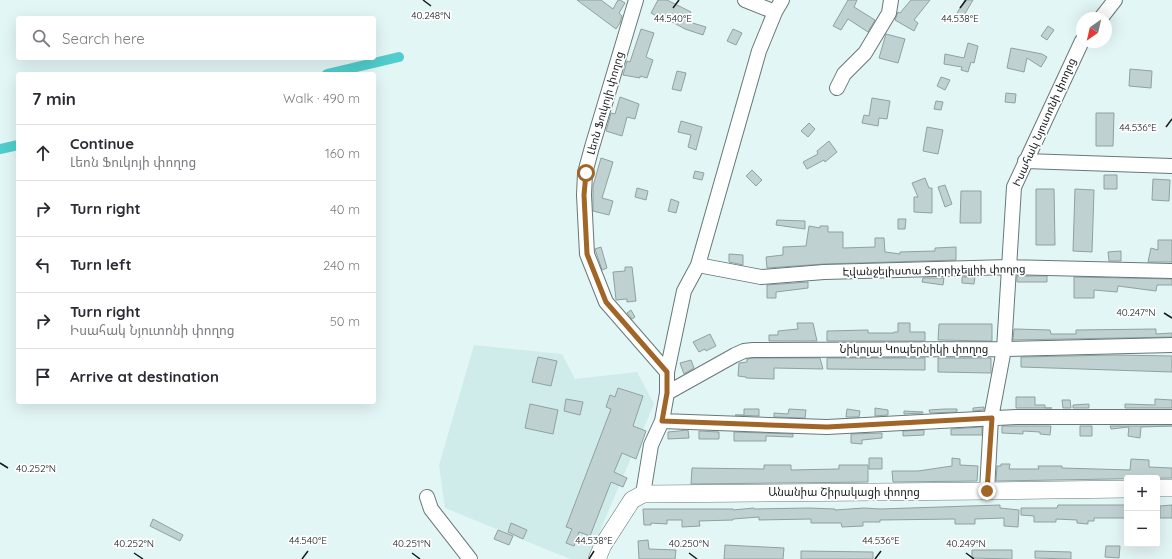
<!DOCTYPE html>
<meta charset="utf-8">
<style>
:root{--surface:#fff;--page:#f2f2f3;--text:#2b2b33;--muted:#7c7c81;--line:#e1e1e2}
body{margin:0;font-family:Quicksand,"Noto Sans Armenian",sans-serif;background:var(--page);color:var(--text)}
.controls{position:absolute;right:12px;bottom:12px;display:grid;overflow:hidden;border-radius:4px;box-shadow:0 4px 16px #0002}
.controls button{width:36px;height:36px;display:grid;place-items:center;padding:0;border:0;border-bottom:1px solid var(--line);background:var(--surface);color:var(--text);font:20px sans-serif}
.compass{position:absolute;left:1076px;top:12px;width:36px;height:36px;border-radius:50%;background:var(--surface);box-shadow:0 4px 16px #0002;rotate:214deg}
.stop{position:absolute;width:12px;height:12px;margin:-9px;border:3px solid #a16528;border-radius:50%;background:#fff}
.stop.end{background:#a16528;border-color:#fff;box-shadow:0 1px 4px #0008}
.list{margin:0;padding:0;list-style:none}
h2{display:flex;justify-content:space-between;align-items:center;height:52px;margin:0;padding:0 16px;font-size:17px}
h2 small{font-size:13px;font-weight:400;color:var(--muted)}
.list li{display:grid;grid-template-columns:26px 1fr auto;gap:12px;align-items:center;box-sizing:border-box;height:56px;padding:0 16px;border-top:1px solid var(--line)}
.list b{display:block;font-size:15px;white-space:nowrap}
.list p{margin:0;font-size:13px;white-space:nowrap;color:var(--muted)}
.list em{font-size:13px;font-style:normal;color:var(--muted)}
.icon{flex:none;width:22px;height:22px;fill:none;stroke:currentColor;stroke-width:2;stroke-linecap:round;stroke-linejoin:round}
.map{position:relative;flex:none;width:1172px;height:559px;overflow:hidden}
.search{position:absolute;background:var(--surface);box-shadow:0 4px 16px #0002;left:16px;top:16px;width:360px;height:44px;display:flex;align-items:center;gap:10px;box-sizing:border-box;padding:0 14px;border-radius:4px;color:var(--muted);font-size:15px}
.panel{position:absolute;background:var(--surface);box-shadow:0 4px 16px #0002;left:16px;top:72px;width:360px;height:332px;border-radius:4px}
.map>svg:first-child{display:block}
.built{fill:#cfeceb}
.lines{fill:none;stroke-linecap:round;stroke-linejoin:round}
.canal{stroke:#50cdcc;stroke-width:10}
.building{fill:#bfd2d1;stroke:#8fa1a1}
.minor-casing{stroke:#677878;stroke-width:16}
.major-casing{stroke:#677878;stroke-width:18}
.minor{stroke:#fff;stroke-width:14}
.major{stroke:#fff;stroke-width:17}
.route{stroke:#a16528;stroke-width:5}
.ticks{fill:none;stroke:#151c1c;stroke-width:1.5}
.labels{text-anchor:middle;stroke-width:3.5;stroke-linejoin:round;paint-order:stroke}
.street-label{font-size:11px;fill:#151c1c;stroke:#fefefe}
.ticks-label{font-size:10px;text-anchor:middle;fill:#151c1c;stroke:#fefefe;stroke-width:3.5;stroke-linejoin:round;paint-order:stroke}
</style>
<div class="map">
<svg width="1172" height="559" viewBox="0 0 1172 559">
<rect width="100%" height="100%" fill="#e2f6f5"/>
<path class="built" d="M474,345L562,354L575,379L637,372L654,404L588,559H570L445,508L439,465Z"/>
<g class="lines">
<path class="canal" d="M327,74L399,57
M0,149L18,145"/>
</g>
<path class="building" d="M577,0H601L613,9L618,0H620L625,3L619,13L622,16L620,23L616,29Z
M658,0H667L691,12L686,21L706,27L703,35L685,29L665,18L664,20L651,13Z
M848,0H857L854,7L875,20L868,32L848,19L841,30L833,26Z
M911,0H930L914,20L918,23L914,31L895,20L898,12L900,13Z
M965,0H973L963,17L957,13Z
M1048,26L1054,30L1047,40L1041,36Z
M641,29L654,33L646,57L653,60L647,78L640,76V78L623,75L627,61L630,62Z
M733,29L742,33L736,45L727,41Z
M886,34L905,39L898,63L879,58Z
M968,43L978,46L974,63L971,62L968,72L961,70L962,67L944,64L945,54L964,58Z
M1011,48L1042,54L1047,57L1041,67L1027,58L1024,72L1007,68Z
M1130,69L1152,71L1151,88L1129,86Z
M677,71L686,73L681,91L672,89Z
M941,77L950,80L945,90L937,86Z
M1006,93L1016,94L1015,103L1005,102Z
M620,97L639,104L635,119L627,117L622,136L606,131L611,113L615,114Z
M872,98L890,101L887,119L879,118L878,126L862,123L864,115L869,116Z
M936,101L943,102L941,110L934,109Z
M1096,113H1114L1113,146H1096Z
M681,121L702,127L696,150L688,147L691,135L678,132Z
M809,123L815,129L808,137L801,131Z
M927,127L943,130L938,154L923,151Z
M829,141L837,152L825,162L824,160L807,169L803,162L818,154L817,151Z
M601,158L613,162L602,198L613,201L609,215L593,211V186Z
M752,170L762,180L756,186L746,176Z
M695,171L704,173L702,180L693,178Z
M1104,175H1117V189H1104Z
M925,178L929,188H932V213L914,212V197H918L912,183Z
M1153,179L1170,180L1169,201L1152,200Z
M945,185L952,204L945,207L938,187Z
M637,188L648,191L646,200L635,197Z
M1036,189H1054L1055,245H1036Z
M1075,189L1094,190L1092,252L1073,251Z
M961,191H981V223H960Z
M671,199L679,202L676,213L668,211Z
M898,219H906L905,229H898Z
M777,220L805,221V229L776,225Z
M809,226L820,228V226H828V232H843V248L875,247V238H884L885,252L900,254V252L935,251V248L956,247V260L824,264L767,268L766,257L783,255V247L806,246Z
M1158,240H1172V262H1148L1151,248L1158,250Z
M601,247L607,268L602,270L595,249Z
M1121,251V261H1109L1108,252Z
M729,254L743,255V265L729,262Z
M625,267H632L636,301L627,302V299L616,300L613,272L625,271Z
M1017,276H1047V282H1017Z
M962,277H975L974,284L962,283Z
M1074,277L1172,279V285H1157L1156,291L1118,286L1117,292L1094,290V298H1074Z
M923,278H944L943,285L922,282Z
M808,282V288L776,292V298H767V285Z
M631,310L635,317L632,319L627,313Z
M797,323H813L817,341H769V335H778V331L798,329Z
M898,323H910V332H925V341H827V331L868,330V333H894V332H898Z
M939,324H992V341L938,340Z
M1014,329L1050,330L1051,334H1076V330L1156,329V334L1172,333V337L1013,340Z
M710,334L716,346L706,351L705,349L699,352L693,342Z
M1115,355L1172,356V372L1021,367V357Z
M538,357L557,361L551,386L532,382Z
M753,358H820L823,369L774,368V379L746,378V377L738,376L739,363L747,362V359Z
M827,358H925V370L827,369Z
M938,358H991V373L938,372Z
M691,360L694,368L684,374L680,363Z
M618,388L643,396L633,426L646,431L636,459L622,453L614,472L627,478L623,487L611,482L590,536L579,532L574,546L566,543L572,529L566,527L611,409L606,407L610,395L615,397Z
M1016,397H1035V405H1045V408H1052H1016Z
M566,399L583,402L580,415L564,411Z
M1155,399L1172,400V408H1125V404L1155,405Z
M1062,400H1070L1071,408H1063Z
M530,404L558,410L553,434L525,428Z
M1089,404V408H1073V405Z
M984,407V410L973,411V408Z
M875,408L888,410V415L875,416Z
M744,409H759V416L735,415H744Z
M789,409L806,410L805,418L774,417V413L788,414Z
M847,409L860,411L859,417H846Z
M945,409H957V412L930,413L929,410Z
M904,411L923,412V413L904,414Z
M1002,426H1051L1050,435L1040,434V432L1023,431V434L1002,433Z
M1080,426H1092V436H1080Z
M1110,426H1172L1141,427L1140,438L1128,436L1129,427L1111,429Z
M982,427V435H951V429Z
M688,430L689,438L668,439V432Z
M924,430V435L903,436V431Z
M699,431L719,432V439H699Z
M734,432L793,434V437L766,436V441H734Z
M882,433V438L862,440V444L851,443V434Z
M869,458H882V469H869Z
M952,458L960,459V465L978,466L977,481L893,482L892,471H918L952,466Z
M1131,459L1149,460V467L1172,468V478L996,481L997,466H1001V464H1010L1009,469H1039L1038,466H1062V468L1130,470Z
M764,465H791V470L839,469V465H868V482L691,484L692,468L764,469Z
M1000,505V508L1019,510L1018,527L1004,526V518L975,519V524H955V519L880,520V522H863V526L842,527L841,523H811V519L759,520V517L733,519V520L699,521L700,526L682,527V520H667V524L651,523V525H644L643,509H733V510L754,508V509L809,508L835,509V510L864,508L880,509Z
M1058,505H1127V518H1094V521H1088V524L1077,523V520L1056,519V522H1034V516L1021,515V508H1057Z
M1172,505V518H1160V506Z
M153,519L183,535L180,541L150,526Z
M511,523L527,530L523,539L508,532Z
M498,530L513,536L509,545L494,539Z
M648,540L649,549L676,550L675,559H639L638,541Z
M725,545L784,548L783,559H724Z
M1106,546H1120L1119,558L1105,557Z
M972,550H1012V559L972,558Z
M801,551L873,552V559H801Z
M1035,551L1071,552V559L1035,558Z"/>
<g class="lines">
<g class="minor-casing">
<path id="minor" d="M636,0L592,147L585,173L584,195L587,254L606,302L667,372
M745,0L775,12
M1101,18L1115,0
M837,88L844,74L865,53L889,13L891,0
M1025,161L1172,166
M698,265L761,277L824,272L1010,267L1172,271
M667,393L735,355L744,351L753,350L1004,349L1172,345
M662,421L827,427L1016,417H1172
M987,491L991,418L1004,349L1014,187L1082,41
M643,494L651,445L662,421L667,393V372L684,291L698,265L759,51L775,12L782,0
M427,497L431,509L470,559"/>
</g>
<g class="major-casing">
<path id="major" d="M1157,488H1172
M597,559L603,545L632,500L643,494L987,491L1127,489"/>
</g>
<use href="#minor" class="minor"/>
<use href="#major" class="major"/>
</g>
<g class="lines">
<path class="route" d="M586,173L584,195L587,254L606,302L667,372V393L662,421L827,427L992,418L987,491"/>
</g>
<path class="ticks" d="M423,0L431,6M673,8L679,0M960,8L966,0M1166,127L1172,119M1164,313L1172,318M0,463L8,468M134,553L143,559M412,553L420,559M689,553L697,559M966,553L974,559M302,559L308,551M589,559L594,551M875,559L881,551"/>
<g class="labels">
<g class="street-label">
<text transform="translate(605 103) rotate(-74)" y="4">Լեոն Ֆուկոյի փողոց</text>
<text transform="translate(1044 122) rotate(-66)" y="4">Իսահակ Նյուտոնի փողոց</text>
<text transform="translate(934 270) rotate(-1)" y="4">Էվանջելիստա Տորրիչելլիի փողոց</text>
<text x="914" y="353">Նիկոլայ Կոպերնիկի փողոց</text>
<text x="844" y="496">Անանիա Շիրակացի փողոց</text>
</g>
</g>
<g class="ticks-label">
<text x="431" y="19">40.248°N</text>
<text x="673" y="22">44.540°E</text>
<text x="960" y="22">44.538°E</text>
<text x="1138" y="131">44.536°E</text>
<text x="1136" y="316">40.247°N</text>
<text x="36" y="472">40.252°N</text>
<text x="308" y="544">44.540°E</text>
<text x="594" y="544">44.538°E</text>
<text x="881" y="544">44.536°E</text>
<text x="134" y="547">40.252°N</text>
<text x="412" y="547">40.251°N</text>
<text x="689" y="547">40.250°N</text>
<text x="966" y="547">40.249°N</text>
</g>
</svg>
<div class="controls">
<button>+</button>
<button>−</button>
</div>
<svg class="compass" viewBox="-18 -18 36 36"><path d="M0-13l5 13h-10z" fill="#e53935"/><path d="M0 13l5-13h-10z" fill="#7c7c81"/></svg>
<div class="stop" style="left:586px;top:173px"></div>
<div class="stop end" style="left:987px;top:491px"></div>
<div class="search"><svg class="icon" aria-label="search" viewBox="0 0 24 24"><circle cx="10" cy="10" r="6"/><path d="M15 15l6 6"/></svg>Search here</div>
<section class="panel">
<h2>7 min<small>Walk · 490 m</small></h2>
<ul class="list">
<li><svg class="icon" aria-label="ahead" viewBox="0 0 24 24"><path d="M12 20V5M6 11l6-6 6 6"/></svg><div><b>Continue</b><p>Լեոն Ֆուկոյի փողոց</p></div><em>160 m</em></li>
<li><svg class="icon" aria-label="right" viewBox="0 0 24 24"><path d="M7 20v-9h11M14 6l5 5-5 5"/></svg><div><b>Turn right</b></div><em>40 m</em></li>
<li><svg class="icon" aria-label="left" viewBox="0 0 24 24"><path d="M17 20v-9H6M10 6l-5 5 5 5"/></svg><div><b>Turn left</b></div><em>240 m</em></li>
<li><svg class="icon" aria-label="right" viewBox="0 0 24 24"><path d="M7 20v-9h11M14 6l5 5-5 5"/></svg><div><b>Turn right</b><p>Իսահակ Նյուտոնի փողոց</p></div><em>50 m</em></li>
<li><svg class="icon" aria-label="arrive" viewBox="0 0 24 24"><path d="M6 21V4h12l-3 4 3 4H6"/></svg><div><b>Arrive at destination</b></div></li>
</ul>
</section>
</div>
